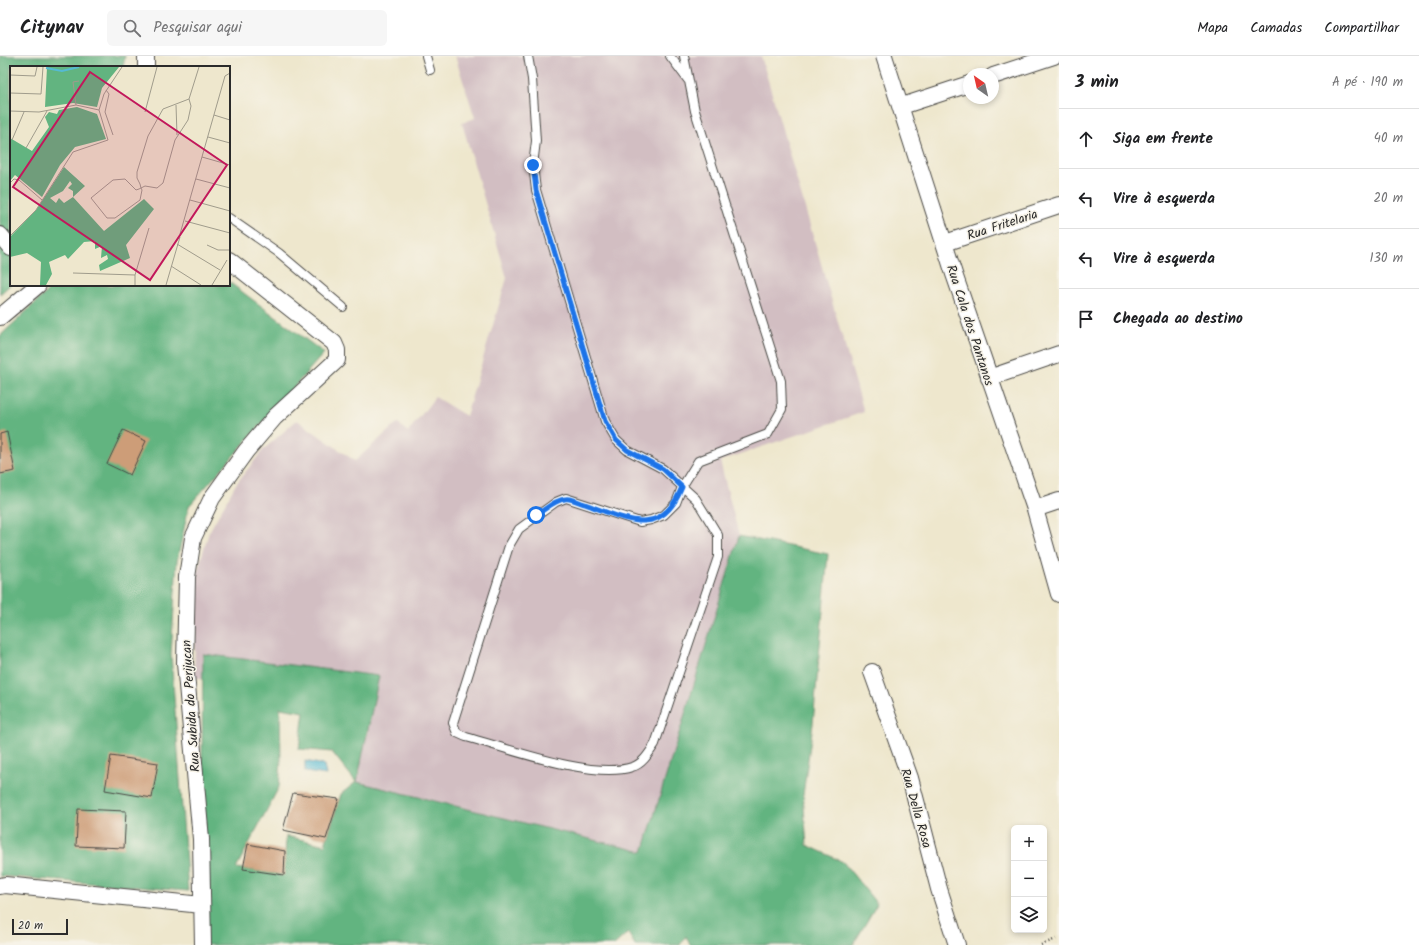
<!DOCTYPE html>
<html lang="pt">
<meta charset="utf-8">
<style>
:root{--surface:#fff;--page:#f6f6f6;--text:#202124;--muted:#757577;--line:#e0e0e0}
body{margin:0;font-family:Kalam,sans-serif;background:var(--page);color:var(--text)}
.controls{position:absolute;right:12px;bottom:12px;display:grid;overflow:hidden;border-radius:6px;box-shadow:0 2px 6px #0003}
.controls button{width:36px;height:36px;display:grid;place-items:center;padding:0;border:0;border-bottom:1px solid var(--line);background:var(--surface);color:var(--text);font:20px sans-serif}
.compass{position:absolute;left:963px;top:12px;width:36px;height:36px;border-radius:50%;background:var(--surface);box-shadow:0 2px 6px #0003;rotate:326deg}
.scale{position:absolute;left:12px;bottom:10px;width:56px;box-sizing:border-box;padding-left:4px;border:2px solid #2b2b2b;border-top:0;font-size:11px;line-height:14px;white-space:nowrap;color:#2b2b2b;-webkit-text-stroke:3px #f7f3e8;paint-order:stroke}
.stop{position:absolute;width:12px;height:12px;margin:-9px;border:3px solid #1a73e8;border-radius:50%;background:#fff}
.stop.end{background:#1a73e8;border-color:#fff;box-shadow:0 1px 4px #0008}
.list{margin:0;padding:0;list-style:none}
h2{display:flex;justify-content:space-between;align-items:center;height:52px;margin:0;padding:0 16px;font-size:17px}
h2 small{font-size:13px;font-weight:400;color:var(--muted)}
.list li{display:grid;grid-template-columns:26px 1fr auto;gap:12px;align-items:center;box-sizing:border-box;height:60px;padding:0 16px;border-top:1px solid var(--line)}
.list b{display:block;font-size:15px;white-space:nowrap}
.list em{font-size:13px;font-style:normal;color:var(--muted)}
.icon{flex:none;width:22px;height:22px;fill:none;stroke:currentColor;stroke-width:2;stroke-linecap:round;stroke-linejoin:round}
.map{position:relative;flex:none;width:1059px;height:889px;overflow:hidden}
header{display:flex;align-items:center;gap:24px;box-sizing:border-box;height:56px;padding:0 20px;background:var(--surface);border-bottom:1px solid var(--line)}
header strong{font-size:19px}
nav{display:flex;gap:22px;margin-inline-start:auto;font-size:14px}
.search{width:280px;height:36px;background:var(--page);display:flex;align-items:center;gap:10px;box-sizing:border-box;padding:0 14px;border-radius:6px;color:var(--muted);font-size:15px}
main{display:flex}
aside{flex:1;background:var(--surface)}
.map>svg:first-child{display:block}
.industrial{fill:#d2bec2}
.forest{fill:#62b480;stroke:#467056;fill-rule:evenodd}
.water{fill:#55bad3;stroke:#40727f}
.building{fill:#cd9d78}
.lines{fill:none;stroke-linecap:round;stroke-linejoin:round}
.service-casing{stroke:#484743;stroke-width:10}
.minor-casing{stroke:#484743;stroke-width:18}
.path{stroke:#484743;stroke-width:2.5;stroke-dasharray:1 3;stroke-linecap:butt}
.service{stroke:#fff;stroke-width:8}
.minor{stroke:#fff;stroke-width:16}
.route{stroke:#1a73e8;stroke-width:5}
.labels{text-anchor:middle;stroke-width:3;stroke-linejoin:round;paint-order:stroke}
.street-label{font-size:13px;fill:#2b2b2b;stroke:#f7f3e8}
.inset-river{fill:none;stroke:#55bad3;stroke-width:2}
.inset-road{fill:none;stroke:#a09c8c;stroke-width:1}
.view{fill:#c2185b;fill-opacity:0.15;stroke:#c2185b;stroke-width:2}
.inset-edge{fill:none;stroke:#2b2b2b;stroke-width:2}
</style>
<header>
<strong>Citynav</strong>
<div class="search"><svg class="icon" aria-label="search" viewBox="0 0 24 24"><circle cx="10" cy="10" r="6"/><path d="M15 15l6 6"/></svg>Pesquisar aqui</div>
<nav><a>Mapa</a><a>Camadas</a><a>Compartilhar</a></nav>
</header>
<main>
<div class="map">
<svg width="1059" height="889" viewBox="0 0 1059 889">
<rect width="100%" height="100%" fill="#f7f3e8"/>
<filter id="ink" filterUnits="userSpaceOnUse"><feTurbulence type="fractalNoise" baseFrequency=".025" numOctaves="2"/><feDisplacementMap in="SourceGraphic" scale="8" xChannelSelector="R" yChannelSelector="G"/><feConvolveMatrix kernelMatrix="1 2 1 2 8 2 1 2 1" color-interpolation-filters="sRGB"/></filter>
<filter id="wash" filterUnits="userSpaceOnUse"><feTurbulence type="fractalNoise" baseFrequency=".012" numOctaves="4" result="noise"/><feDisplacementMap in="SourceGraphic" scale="16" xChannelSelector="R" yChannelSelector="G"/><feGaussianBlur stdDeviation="0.9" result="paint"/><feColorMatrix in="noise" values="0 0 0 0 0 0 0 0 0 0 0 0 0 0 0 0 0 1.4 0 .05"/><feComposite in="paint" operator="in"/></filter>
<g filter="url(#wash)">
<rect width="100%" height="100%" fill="#eee7cd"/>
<path class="industrial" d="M455,0H761L864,356L720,405L739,480L714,603L643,796L356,726L372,626L194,622L197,516L209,476L236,428L263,394L297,364L355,405L397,367L408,376L435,341L466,360L507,222L462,67L475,62Z"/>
<path class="forest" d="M0,0H125L123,11H11V228L0,238Z
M229,226L324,297L189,450L177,505L171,598L188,835L0,820V280L50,233L59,229H229Z
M739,480L828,498L813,668L803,739L807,789L843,806L877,848L853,889H690L686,880L680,889H635L628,877L614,889H203L201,796L203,598L379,620L357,726L643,796ZM280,652L304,656L299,693L332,696L356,726L341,738L325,789L286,780L284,819L236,812L279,731L281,705Z"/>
<path class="water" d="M305,705L324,709L326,719L305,716Z"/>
<g id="blocks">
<path class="building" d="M123,374L146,385L130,419L107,408Z
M7,376L15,415L0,418V378Z
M111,700L158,707L152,742L105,734Z
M293,737L339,743L326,783L283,774Z
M78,753L126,755L124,792L76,790Z
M248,788L285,795L284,819L243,813Z"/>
</g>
</g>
<g filter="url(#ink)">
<use href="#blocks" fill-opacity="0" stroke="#484743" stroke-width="1"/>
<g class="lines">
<g class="service-casing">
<path id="service" d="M426,0L430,14
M528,0L532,23L536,85L533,109L536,134L605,365L616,384L627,394L663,413L696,443L718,479V501L655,688C649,697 643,708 632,711C593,724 507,692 466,681L457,677L453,667L509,490L519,473L556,446L566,442L640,466L651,464L664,459L676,447L682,431L698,405L768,378L782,353L781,325L695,55L684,0
M670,0L688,24
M229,162L279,197L343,251"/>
</g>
<g class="minor-casing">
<path id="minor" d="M146,0V11
M884,0L954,218L1035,453L1059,538
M993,20L1054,0
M902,50L969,28
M0,179L11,192
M945,187L1059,149
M0,261L38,229
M989,322L1059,298
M1035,453L1059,445
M872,616L910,722L939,833L957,889
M0,830L5,829L202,849
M203,889L201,783L185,607L187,521L193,482L212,442L246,395L275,361L337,304V294L334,287L229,204"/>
</g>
<path class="path" d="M1041,889L1056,883"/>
<use href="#service" class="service"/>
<use href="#minor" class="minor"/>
</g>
</g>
<g class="lines" filter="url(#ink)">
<path class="route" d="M533,109L536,134L605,365L616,384L627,394L663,413L682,431C661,484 626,463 585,448C580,447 570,441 565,443C554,444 545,454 536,459"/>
</g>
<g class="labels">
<g class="street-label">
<text transform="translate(1002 168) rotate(-18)" y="5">Rua Fritelaria</text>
<text transform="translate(971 269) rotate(72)" y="5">Rua Cala dos Pantanos</text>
<text transform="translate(190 650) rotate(-94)" y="5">Rua Subida do Perijucan</text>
<text transform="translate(917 752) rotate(74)" y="5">Rua Della Rosa</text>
</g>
</g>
<g transform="translate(10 10)">
<rect width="220" height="220" fill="#eee7cd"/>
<path d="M37,1H109L92,22L87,41L63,37L35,41ZM67,41L87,48L96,73L65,81L50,99L32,131L5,109L0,115V72L22,85L39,61L35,51L39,46L47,48L49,44ZM54,101L75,120L63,131L94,165L134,133L144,143L116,179L120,192L90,205L89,199L98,193L97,189L91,192L92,180L85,183V175L74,176L58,193L55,189L39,196L42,208L36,219H30L31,196L17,187L0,191V171L26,144ZM60,115L62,118L58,122L63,125V131L54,137L49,132L46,137L40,132L53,125Z" fill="#62b480" fill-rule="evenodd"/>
<path class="inset-river" d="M36,2L52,5L69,1"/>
<path class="inset-road" d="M0,9L25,10L27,1M96,24L99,28L95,46L103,69M0,27L31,28L33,1M179,33L153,43L138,70L127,106V112L130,118L131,122L132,124L130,134L105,152H97L81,132L103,114L115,113L126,124L129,123L135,120L147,122L153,117L165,74L178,54L181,40L179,33L189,1M66,39L63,16L69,15M166,39L167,69M0,45L29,46L66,39L89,44M135,46L147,1M204,49L220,54M198,71L220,77M2,74L14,46M16,82L37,45M192,91L220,99M186,113L220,122M0,117L4,113L9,114L32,134M180,134L220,145M175,155L220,167M170,168L215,10L220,7M0,170L26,144L63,86L98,74L89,44L94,28L112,1M167,178L210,204M197,179L208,184H220M161,200L191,219M63,207L125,209M125,219V209L139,162M156,219L170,171M202,219L217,194"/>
<path class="view" d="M80,6L217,99L140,214L3,121Z"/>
<rect width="220" height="220" class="inset-edge"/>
</g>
</svg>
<div class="controls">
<button>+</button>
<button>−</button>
<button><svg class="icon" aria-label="layers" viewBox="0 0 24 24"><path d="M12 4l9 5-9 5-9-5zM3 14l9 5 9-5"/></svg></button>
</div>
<svg class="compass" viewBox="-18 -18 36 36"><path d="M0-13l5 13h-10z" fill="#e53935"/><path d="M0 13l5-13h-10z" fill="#757577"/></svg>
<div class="scale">20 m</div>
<div class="stop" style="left:536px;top:459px"></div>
<div class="stop end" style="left:533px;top:109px"></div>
</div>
<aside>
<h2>3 min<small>A pé · 190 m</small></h2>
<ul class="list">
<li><svg class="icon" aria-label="ahead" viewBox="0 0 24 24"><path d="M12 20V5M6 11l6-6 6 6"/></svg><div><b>Siga em frente</b></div><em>40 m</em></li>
<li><svg class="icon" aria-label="left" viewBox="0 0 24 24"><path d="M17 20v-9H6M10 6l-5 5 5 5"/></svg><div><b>Vire à esquerda</b></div><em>20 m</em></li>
<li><svg class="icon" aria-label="left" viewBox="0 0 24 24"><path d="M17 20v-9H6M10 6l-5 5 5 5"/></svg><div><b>Vire à esquerda</b></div><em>130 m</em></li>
<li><svg class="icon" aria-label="arrive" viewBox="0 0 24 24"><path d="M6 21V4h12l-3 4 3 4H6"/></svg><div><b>Chegada ao destino</b></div></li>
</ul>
</aside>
</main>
